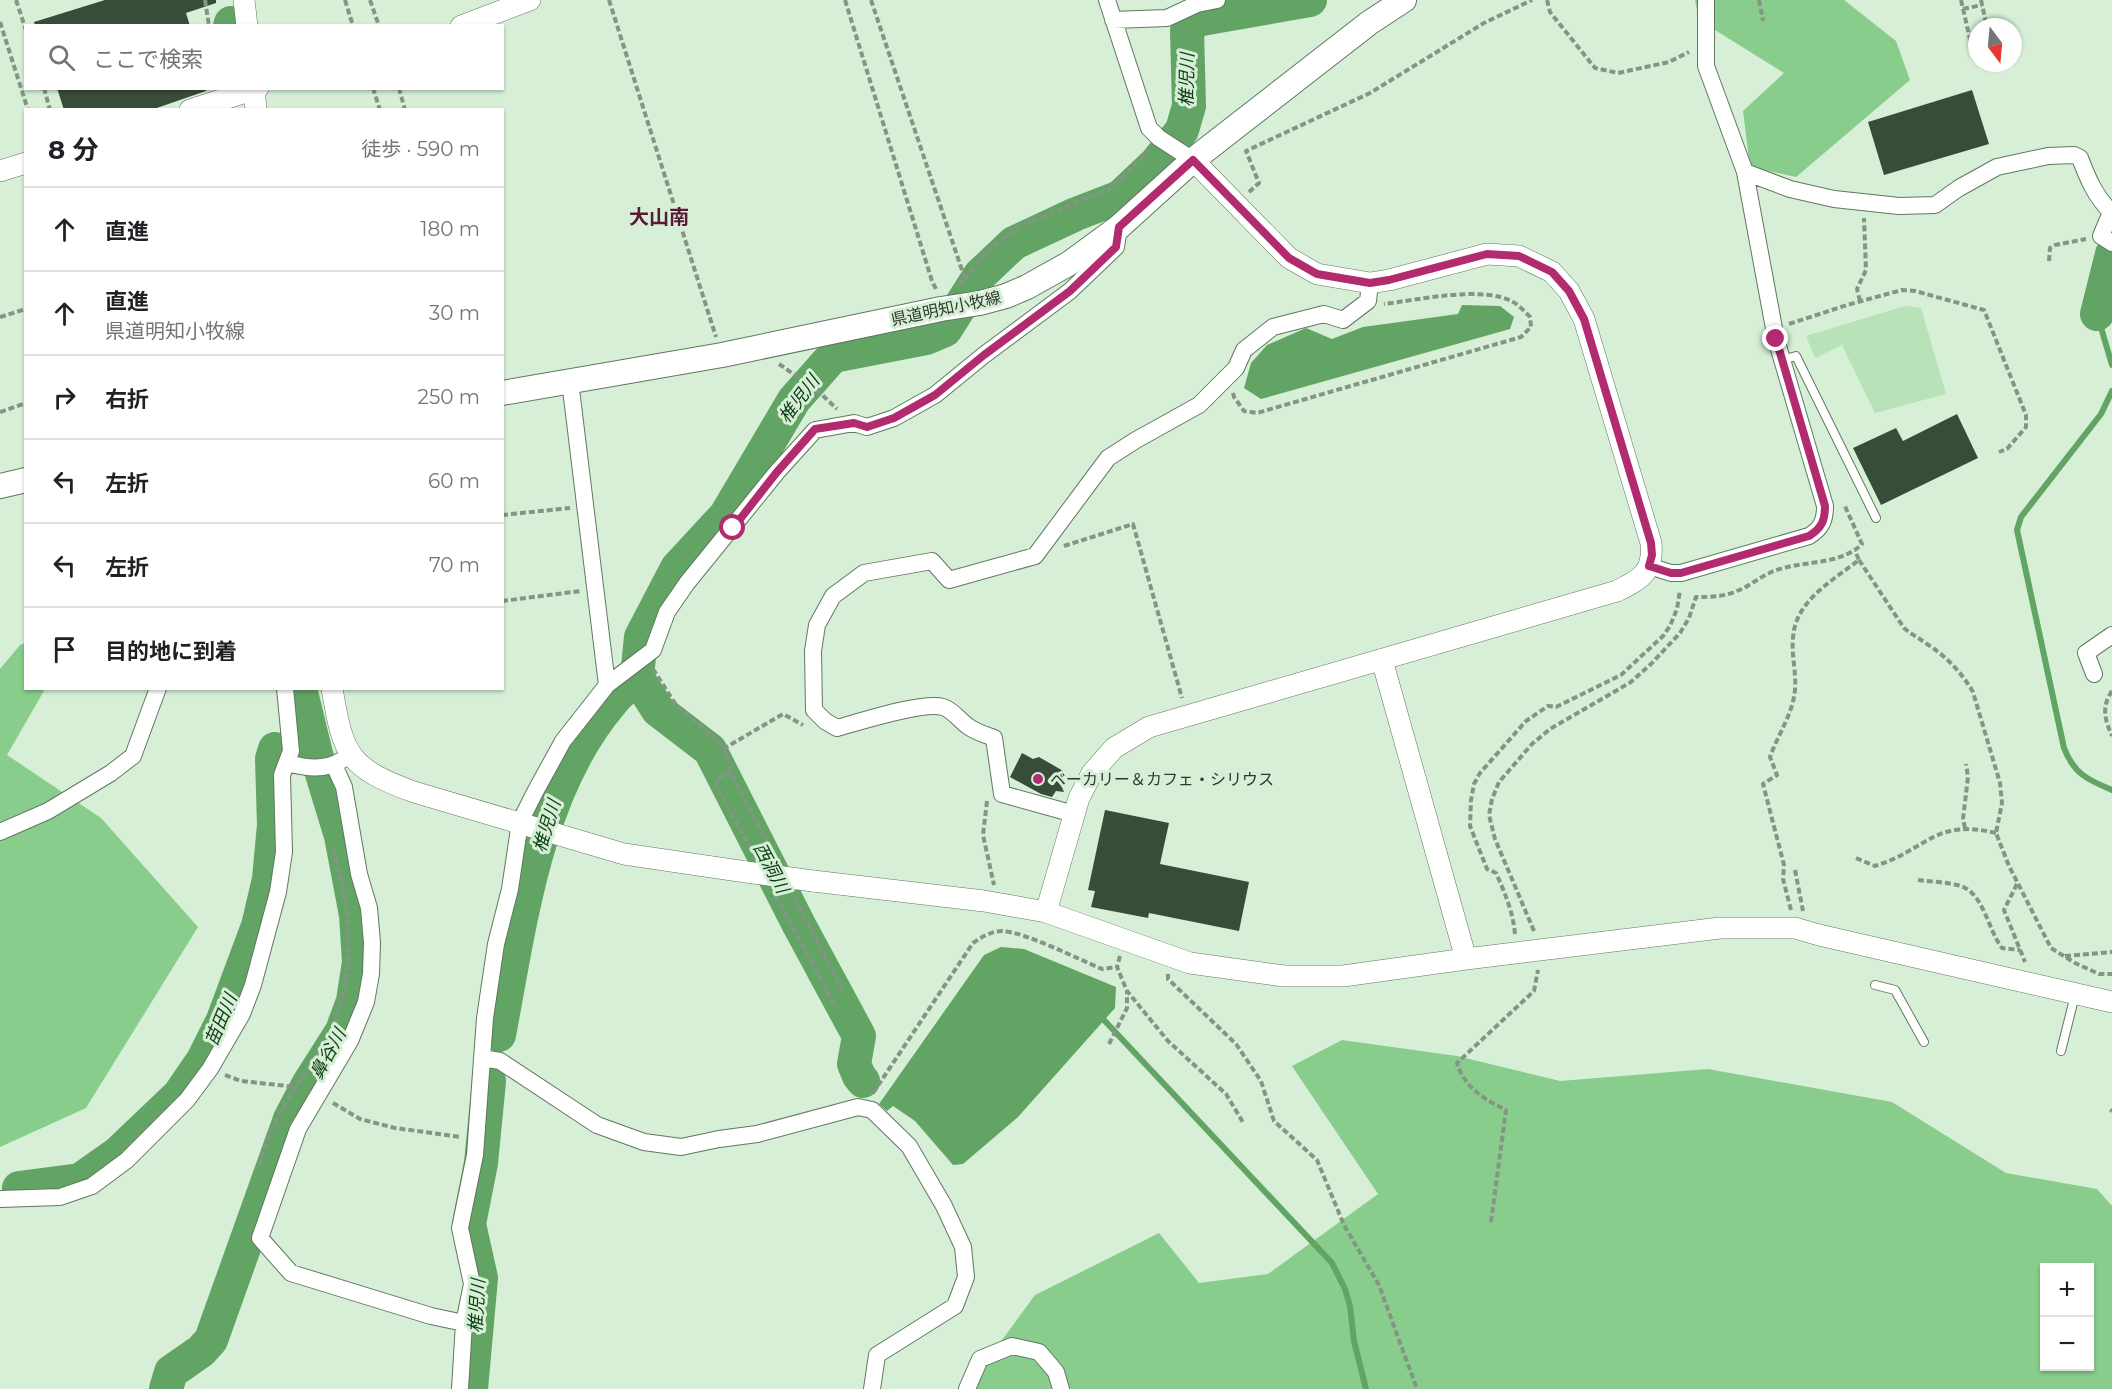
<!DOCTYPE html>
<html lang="ja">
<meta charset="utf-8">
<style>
:root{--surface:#fff;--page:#f2f2f2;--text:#202124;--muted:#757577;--line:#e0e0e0}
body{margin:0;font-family:Montserrat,"Noto Sans JP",sans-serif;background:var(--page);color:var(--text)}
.controls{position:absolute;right:18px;bottom:18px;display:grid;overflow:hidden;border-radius:0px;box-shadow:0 2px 4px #0004}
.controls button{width:54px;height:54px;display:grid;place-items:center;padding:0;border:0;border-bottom:2px solid var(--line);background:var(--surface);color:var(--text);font:30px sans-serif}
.compass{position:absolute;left:1968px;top:18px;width:54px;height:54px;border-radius:50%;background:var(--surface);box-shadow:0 2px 4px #0004;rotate:164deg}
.stop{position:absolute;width:18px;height:18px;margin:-14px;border:4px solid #b22b6e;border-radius:50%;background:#fff}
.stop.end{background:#b22b6e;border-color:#fff;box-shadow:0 2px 6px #0008}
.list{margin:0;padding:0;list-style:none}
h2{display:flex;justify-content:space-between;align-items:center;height:78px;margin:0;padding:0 24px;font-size:26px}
h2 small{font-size:20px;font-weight:400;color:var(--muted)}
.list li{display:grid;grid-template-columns:39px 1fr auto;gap:18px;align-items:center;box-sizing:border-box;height:84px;padding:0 24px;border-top:2px solid var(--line)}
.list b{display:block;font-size:22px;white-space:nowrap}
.list p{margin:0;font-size:20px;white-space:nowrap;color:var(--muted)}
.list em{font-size:20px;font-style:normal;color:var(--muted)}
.icon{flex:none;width:33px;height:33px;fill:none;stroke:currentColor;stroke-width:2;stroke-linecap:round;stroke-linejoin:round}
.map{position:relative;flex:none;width:2112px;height:1389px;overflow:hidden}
.search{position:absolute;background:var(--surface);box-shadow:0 2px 4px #0004;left:24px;top:24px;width:480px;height:66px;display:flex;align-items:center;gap:15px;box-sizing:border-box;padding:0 21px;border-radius:0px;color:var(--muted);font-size:22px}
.panel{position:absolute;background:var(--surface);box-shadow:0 2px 4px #0004;left:24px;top:108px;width:480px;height:582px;border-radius:0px}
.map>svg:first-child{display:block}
.green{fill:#b8e2b8}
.forest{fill:#88cd8b;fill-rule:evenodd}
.water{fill:#61a464}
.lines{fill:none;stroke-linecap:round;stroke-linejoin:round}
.stream{stroke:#61a464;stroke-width:6}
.river{stroke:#61a464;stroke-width:34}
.building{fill:#384d39}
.service-casing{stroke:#617761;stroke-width:10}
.minor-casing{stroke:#617761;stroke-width:18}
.tertiary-casing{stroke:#617761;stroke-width:22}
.secondary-casing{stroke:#617761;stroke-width:26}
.path{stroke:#839583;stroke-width:4;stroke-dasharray:6 3;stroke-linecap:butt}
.service{stroke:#fff;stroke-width:8}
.minor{stroke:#fff;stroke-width:16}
.tertiary{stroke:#fff;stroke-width:21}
.secondary{stroke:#fff;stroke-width:24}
.tertiary-bridge-casing{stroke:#617761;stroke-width:22;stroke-linecap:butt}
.tertiary-bridge{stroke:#fff;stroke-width:21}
.route{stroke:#b22b6e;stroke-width:8}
.poi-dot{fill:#b22b6e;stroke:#d6efd6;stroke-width:2}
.labels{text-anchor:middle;stroke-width:6;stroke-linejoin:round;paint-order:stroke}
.street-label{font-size:16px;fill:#2e382e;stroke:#d6efd6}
.poi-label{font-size:16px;fill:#2e382e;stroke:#d6efd6;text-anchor:start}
.water-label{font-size:18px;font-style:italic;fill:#0b3d12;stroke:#d6efd6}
.quarter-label{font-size:20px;font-weight:bold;fill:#591837;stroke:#d6efd6}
</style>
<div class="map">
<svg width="2112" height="1389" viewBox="0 0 2112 1389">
<rect width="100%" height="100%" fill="#d6efd6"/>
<path class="green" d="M1905,306L1921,308L1946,394L1875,413L1842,345L1815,358L1806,336Z"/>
<path class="forest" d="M1695,0H1844L1896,41L1910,80L1796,177L1750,167L1743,111L1784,73L1699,20Z
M25,643L26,688L45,689L7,755L101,818L198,927L86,1108L0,1147V669L20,645Z
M1342,1040L1457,1056L1560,1081L1708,1069L1892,1102L2006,1173L2097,1189L2112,1206V1389H966L1035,1295L1159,1233L1199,1283L1268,1274L1378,1194L1292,1066ZM2044,1268H2090V1366H2044Z"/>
<path class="water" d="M1462,305L1500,306L1514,317L1510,329L1261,399L1244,388L1251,363L1267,345L1306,328L1332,339L1363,327L1458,314Z
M1001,947L1024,949L1116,987L1115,1008L1018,1117L963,1164L953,1165L915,1121L893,1106L887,1111L879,1104L984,955Z"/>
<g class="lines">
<path class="stream" d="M2097,314L2112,365
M2112,391L2101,414L2021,517L2017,530L2064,748C2074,774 2088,780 2112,790
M1098,1020H1104L1332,1263L1345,1289L1350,1306L1354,1341L1366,1389"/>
<path class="river" d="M230,26L231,23
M2097,314L2112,254
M637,677L658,710L710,750L799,925L859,1036L854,1064L859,1076L863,1081
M499,1035C520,924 536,791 611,703C618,693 629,686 637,677L641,637L677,568L726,515L794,400L833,356L926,338L945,330L980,275L1014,243L1076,214L1120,197L1157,162L1182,130L1189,106L1187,31L1196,20L1310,0
M19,1188L80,1180L117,1154L179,1095L203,1060L223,1020L258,926L269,879L274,825L272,759L275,749
M166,1389L171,1372L201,1351L211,1340L290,1119L309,1083L342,1031L353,1001L359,962L356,915L341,836L316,754L300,688
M471,1389L481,1278L469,1224L481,1163L489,1081"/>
</g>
<path class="building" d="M105,0H216V3L186,13L190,26H35L34,22Z
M57,88H206V91L151,110H64Z
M1972,90L1989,144L1884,175L1868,122Z
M1957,414L1978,458L1881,505L1853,448L1896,428L1903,441Z
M1022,753L1033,759L1039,757L1065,772L1060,783L1064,792L1056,791L1052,797L1041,794L1010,777Z
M1105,810L1169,823L1160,864L1249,882L1239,931L1149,913L1148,918L1091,907L1095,891L1088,890Z"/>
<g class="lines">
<g class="service-casing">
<path id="service" d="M1782,360L1796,356L1876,518
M1875,985L1895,990L1924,1042
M2061,1051L2075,995"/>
</g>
<g class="minor-casing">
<path id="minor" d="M1107,0L1149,128L1159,138L1193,160
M1113,20L1167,18L1197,4L1217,0
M1745,172L1790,189L1834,199L1899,206L1935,205L1959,188L1997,167L2048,156L2074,155L2080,158C2088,179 2095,196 2111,212L2112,210
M2111,212L2101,236L2112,243
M570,381L607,685
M1649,566L1671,573H1681L1809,536C1822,528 1825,520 1825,506L1776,339L1745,172L1706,66V0
M2094,674L2086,653L2112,635
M287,763C306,768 325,771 342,760
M334,765L344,787L359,874L369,908L372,943L371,974L366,1002L350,1041L298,1129L260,1238L291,1273L431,1316L464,1323
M1074,814L1002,794L994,738C986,735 976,732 969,727C960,721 953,710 943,707C923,701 859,722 837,728L825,721L814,710L813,651L817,625L833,596L864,573L932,561L949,580L1035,556L1108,458L1136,440L1199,405L1236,368L1244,350L1273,327L1324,314L1343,320L1368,301L1370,283
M0,832L48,811L111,773L133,756L158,688
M482,1058L500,1061L597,1125L644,1142L681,1147L719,1139L757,1134L858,1107L872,1110L909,1146L944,1206L963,1247L966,1277L955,1306L877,1355L872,1389
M0,1199L60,1197L92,1186L127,1160L187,1100L210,1069L242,1014L253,985L278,892L284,852L282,775L291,751L285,688
M460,1389L464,1323L472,1284L460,1228L475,1155L485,1018L496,944L510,889L520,822L535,792L563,741L607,685L653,650L667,612L687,583L777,472L815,430L854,423L867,427L894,418L935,395L984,355L1070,291L1116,247L1119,227
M967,1389L980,1359L1012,1346L1039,1352L1056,1372L1061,1389"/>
</g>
<g class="tertiary-casing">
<path id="tertiary" d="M244,0L247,26
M461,26L530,0
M254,88L256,110
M190,110L258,88
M0,171L26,163
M1382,660L1466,959
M332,688C343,755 348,768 414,792L624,854L746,872
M813,881L984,901L1046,912L1190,963L1284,976H1343L1466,959L1720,928H1795L1819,935L2112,1002
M1046,912L1079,798L1092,773L1114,748L1149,727L1617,591C1641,579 1654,572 1651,543L1584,319L1569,291L1552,272L1519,256L1487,254L1389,280L1370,283L1317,274L1289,258L1193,160"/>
</g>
<g class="secondary-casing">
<path id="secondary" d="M502,393L722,355L941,309L980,303L1006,296L1027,287L1070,263L1119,227L1193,160L1369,23L1404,0
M0,486L26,480"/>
</g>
<path class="path" d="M16,0L26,30
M205,0L209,26
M345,0L353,26
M370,0L379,26
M609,0L716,337
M845,0L932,281L936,289
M871,0L965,279
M1547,0L1550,12L1595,68L1618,73L1669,62L1689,52
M1759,0L1763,21
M1961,0L1974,57
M1981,0L1987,27
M1963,9L1982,5
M0,22L28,110
M44,88L50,110
M373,88L380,110
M399,88L405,110
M1249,192L1259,183L1246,151L1370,93L1484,23L1532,0
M2049,261L2050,248L2055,245L2086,239
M958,284L965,280L985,253L1018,227L1112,188L1149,150
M1860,301L1857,289L1866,270L1864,218
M0,317L26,309
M1789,324L1847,305L1902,290L1915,291L1984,310L2026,415V427L2007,449L1999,452
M779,364L818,391L837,409
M1233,393L1234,397L1244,411L1257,413L1521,337L1531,327L1530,317C1525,312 1519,305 1513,302C1484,285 1417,300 1384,304
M0,412L26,403
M502,515L570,508
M1064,546L1133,524L1182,698
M1859,560L1904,628C1912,635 1919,638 1927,644C1946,656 1962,673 1973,692L2000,783L2002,803L1996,833L2009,866L2051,948L2075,963L2099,974H2112
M502,601L581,591
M653,669L676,705L715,738L726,753L733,777L774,856
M2112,691C2101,707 2105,720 2112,736
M723,749L783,714L803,725
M732,772L718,778L716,785L753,853
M987,801L983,835L994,885
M1965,828L1963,819L1968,777L1966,764
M1856,858L1875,866C1927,850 1934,818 1996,833
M1795,870L1803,911
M1918,880C1932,882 1948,882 1961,886C1984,894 1988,930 2002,948L2020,950
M2017,884L2004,910L2025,962
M776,896L837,1009
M795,898L844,995
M1791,910L1783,879L1784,865L1763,784L1777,775L1770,757C1777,737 1790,718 1794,697C1798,677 1791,657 1793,638C1795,601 1832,581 1859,560L1855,551
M1534,931L1495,839L1489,815L1492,799L1499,782L1532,744L1550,729L1631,682L1651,664L1680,633L1689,618L1696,597C1710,597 1723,597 1737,591C1750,586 1761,576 1774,571C1802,560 1840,566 1862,544L1844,504
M1515,934C1513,912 1505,893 1496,873L1487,869L1470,826L1471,800L1474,784L1480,773L1526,721L1548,706L1556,707L1621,675L1663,636L1670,626L1677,609L1680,590
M1120,956L1117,967L1127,991L1168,1041L1226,1094L1244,1124
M2065,956L2112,952
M1168,974V979L1236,1044L1261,1081L1274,1121L1317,1160L1344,1225L1379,1285L1417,1389
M1109,1044L1127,1008V992
M225,1075L241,1081L297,1087
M873,1093L973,943C982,937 991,931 1002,931C1025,932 1078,959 1102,969L1117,967
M333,1103L360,1119L395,1128L461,1137
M2110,1110L2112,1111
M260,1166C268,1122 300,1082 323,1045C346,1008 351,956 347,913C345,892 338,870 333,850
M1491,1222L1506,1110C1485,1100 1464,1087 1457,1063L1534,991L1538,970"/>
<use href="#service" class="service"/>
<use href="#minor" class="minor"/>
<use href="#tertiary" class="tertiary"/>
<use href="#secondary" class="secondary"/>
<g class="tertiary-bridge-casing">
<path id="tertiary-bridge" d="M746,872L813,881"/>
</g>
<use href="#tertiary-bridge" class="tertiary-bridge"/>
</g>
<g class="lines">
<path class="route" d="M733,528L777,472L815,429L854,423L867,427L894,418L935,395L984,355L1070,291L1116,247L1119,227L1193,160L1289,258L1317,274L1370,283L1389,280L1487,254L1519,256L1552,272L1569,291L1584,319L1651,543L1652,555L1649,566L1671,573H1681L1809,536C1822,528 1825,520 1825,506L1776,339"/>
</g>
<circle class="poi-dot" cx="1038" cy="779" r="6"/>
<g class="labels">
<g class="street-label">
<text transform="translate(946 308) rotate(-12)" y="6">県道明知小牧線</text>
</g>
<g class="poi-label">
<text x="1050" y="785">ベーカリー＆カフェ・シリウス</text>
</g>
<g class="water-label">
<text transform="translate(1187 80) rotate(-89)" y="6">椎児川</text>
<text transform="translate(799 399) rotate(-53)" y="6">椎児川</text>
<text transform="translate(547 826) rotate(-73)" y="6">椎児川</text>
<text transform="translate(771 868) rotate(62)" y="6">西洞川</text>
<text transform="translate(221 1020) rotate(-67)" y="6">苗田川</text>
<text transform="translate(328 1054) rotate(-61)" y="6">鼻谷川</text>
<text transform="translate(477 1306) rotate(-87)" y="6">椎児川</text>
</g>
<g class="quarter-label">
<text x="659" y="224">大山南</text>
</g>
</g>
</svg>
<div class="controls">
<button>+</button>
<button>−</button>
</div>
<svg class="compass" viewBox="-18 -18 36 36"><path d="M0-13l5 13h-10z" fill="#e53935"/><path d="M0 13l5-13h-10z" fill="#757577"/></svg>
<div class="stop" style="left:733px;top:528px"></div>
<div class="stop end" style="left:1776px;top:339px"></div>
<div class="search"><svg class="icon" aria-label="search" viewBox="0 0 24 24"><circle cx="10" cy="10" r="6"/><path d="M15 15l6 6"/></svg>ここで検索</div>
<section class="panel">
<h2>8 分<small>徒歩 · 590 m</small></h2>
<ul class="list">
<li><svg class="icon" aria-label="ahead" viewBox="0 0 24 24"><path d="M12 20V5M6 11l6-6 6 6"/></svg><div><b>直進</b></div><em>180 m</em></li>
<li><svg class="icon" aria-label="ahead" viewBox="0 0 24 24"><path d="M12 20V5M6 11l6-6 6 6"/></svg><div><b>直進</b><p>県道明知小牧線</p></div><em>30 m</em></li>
<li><svg class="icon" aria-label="right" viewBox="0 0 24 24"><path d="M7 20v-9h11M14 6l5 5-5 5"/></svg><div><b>右折</b></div><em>250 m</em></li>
<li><svg class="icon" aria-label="left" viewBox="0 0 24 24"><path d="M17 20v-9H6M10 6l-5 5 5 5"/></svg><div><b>左折</b></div><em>60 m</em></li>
<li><svg class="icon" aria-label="left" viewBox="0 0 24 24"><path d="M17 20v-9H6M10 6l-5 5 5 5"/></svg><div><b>左折</b></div><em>70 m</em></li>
<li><svg class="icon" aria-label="arrive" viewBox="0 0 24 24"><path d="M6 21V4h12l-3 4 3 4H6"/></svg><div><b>目的地に到着</b></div></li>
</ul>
</section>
</div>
